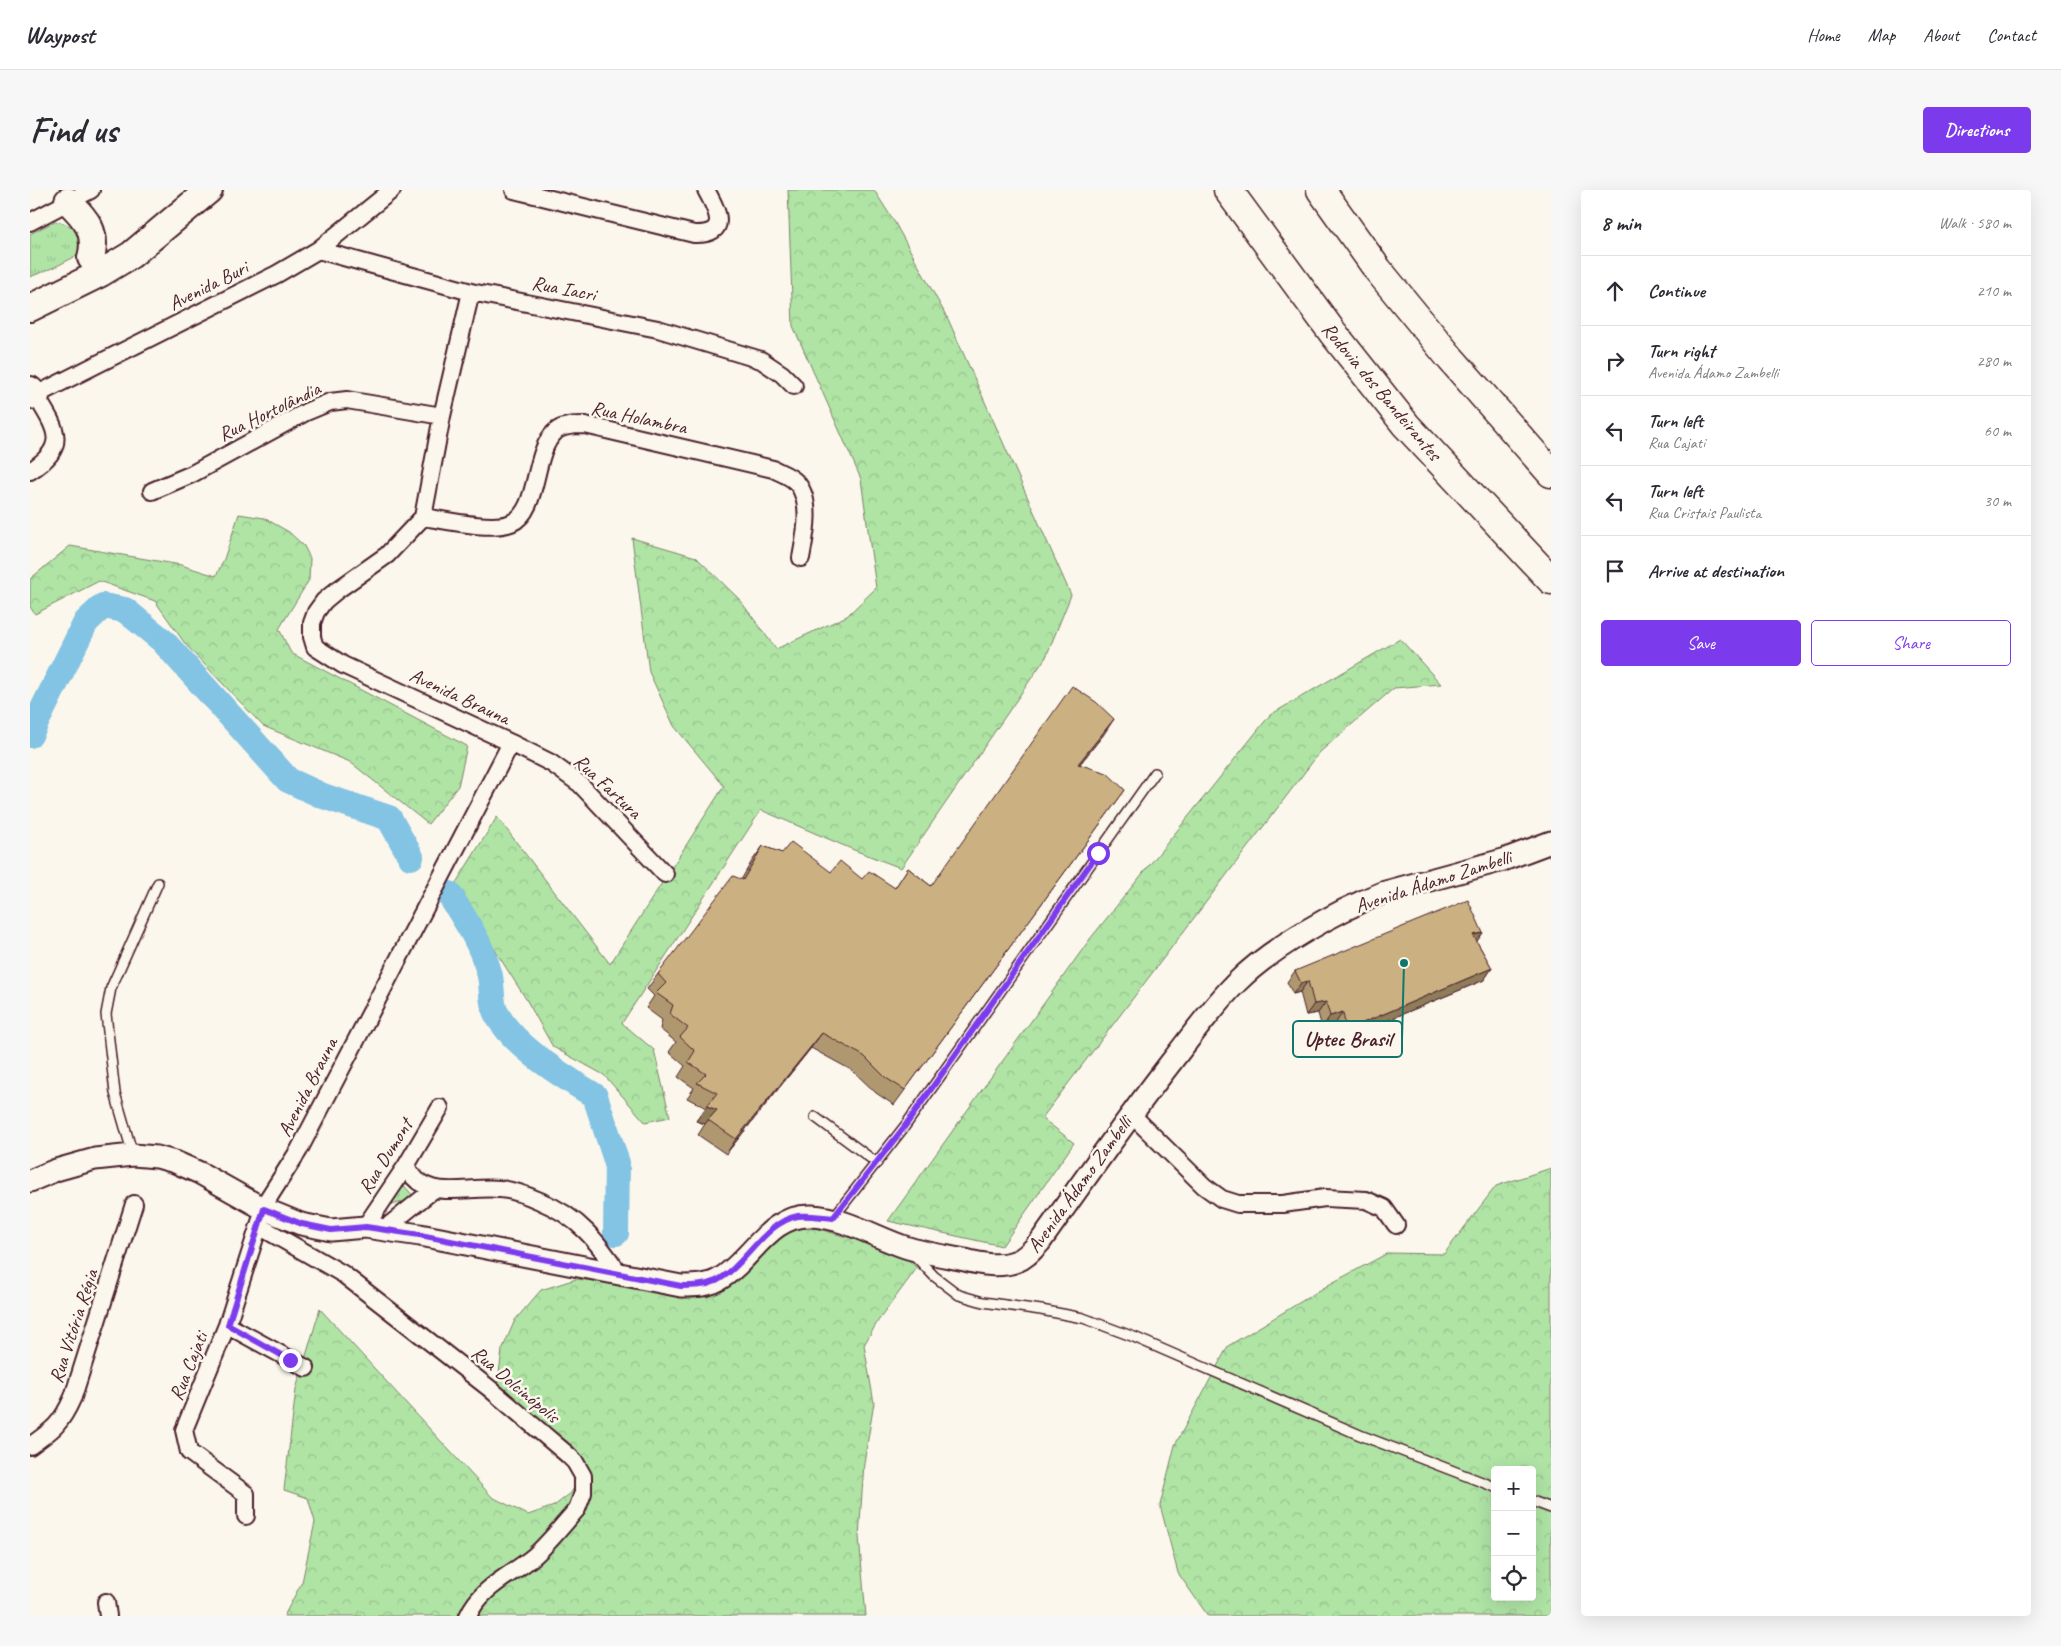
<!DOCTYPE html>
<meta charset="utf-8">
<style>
:root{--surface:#fff;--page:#f7f7f7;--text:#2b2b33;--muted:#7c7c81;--line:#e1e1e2;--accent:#7c3aed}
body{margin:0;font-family:Caveat,sans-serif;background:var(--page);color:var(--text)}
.controls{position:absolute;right:15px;bottom:15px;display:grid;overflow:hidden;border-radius:5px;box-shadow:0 5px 20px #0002}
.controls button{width:45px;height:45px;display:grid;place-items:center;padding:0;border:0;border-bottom:1px solid var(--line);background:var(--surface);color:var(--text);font:25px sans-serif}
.stop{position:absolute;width:15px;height:15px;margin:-11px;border:4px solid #7c3aed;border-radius:50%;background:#fff}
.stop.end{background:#7c3aed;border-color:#fff;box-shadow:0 1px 5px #0008}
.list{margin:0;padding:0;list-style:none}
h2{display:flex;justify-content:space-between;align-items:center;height:65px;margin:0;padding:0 20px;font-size:21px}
h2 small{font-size:16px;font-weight:400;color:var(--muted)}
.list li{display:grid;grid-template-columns:32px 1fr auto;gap:15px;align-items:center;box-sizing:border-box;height:70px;padding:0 20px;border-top:1px solid var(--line)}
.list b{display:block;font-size:19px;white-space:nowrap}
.list p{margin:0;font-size:16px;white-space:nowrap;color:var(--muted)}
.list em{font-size:16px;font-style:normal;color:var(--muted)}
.actions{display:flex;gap:10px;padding:15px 20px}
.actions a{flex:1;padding:11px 0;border:1px solid var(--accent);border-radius:5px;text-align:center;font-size:18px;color:var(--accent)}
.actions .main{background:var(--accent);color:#fff}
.icon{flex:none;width:28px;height:28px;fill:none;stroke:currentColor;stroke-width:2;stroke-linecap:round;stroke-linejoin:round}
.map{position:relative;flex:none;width:1521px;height:1426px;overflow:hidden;border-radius:5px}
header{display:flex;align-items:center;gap:30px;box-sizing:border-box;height:70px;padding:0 25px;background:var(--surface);border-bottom:1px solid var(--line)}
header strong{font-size:24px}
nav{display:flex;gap:28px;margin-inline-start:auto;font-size:18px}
.intro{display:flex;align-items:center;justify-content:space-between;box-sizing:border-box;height:120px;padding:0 30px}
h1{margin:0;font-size:35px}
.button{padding:12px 22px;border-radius:5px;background:var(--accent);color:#fff;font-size:18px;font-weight:700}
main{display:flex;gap:30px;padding:0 30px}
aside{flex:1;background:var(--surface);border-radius:5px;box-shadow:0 5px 20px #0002}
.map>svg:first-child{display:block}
.grass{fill:url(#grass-tufts);stroke:#7c8268}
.forest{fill:url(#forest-crowns);stroke:#7c8268;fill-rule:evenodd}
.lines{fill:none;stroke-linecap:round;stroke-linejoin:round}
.river{stroke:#83c3e3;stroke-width:26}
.service-casing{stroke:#4a1f2b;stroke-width:12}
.minor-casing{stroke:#4a1f2b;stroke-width:20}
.tertiary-casing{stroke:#4a1f2b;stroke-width:25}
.primary-casing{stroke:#4a1f2b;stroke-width:30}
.motorway-casing{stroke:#4a1f2b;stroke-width:31}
.service{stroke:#fbf7ec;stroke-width:9}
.minor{stroke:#fbf7ec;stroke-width:16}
.tertiary{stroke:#fbf7ec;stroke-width:21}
.primary{stroke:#fbf7ec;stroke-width:26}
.motorway{stroke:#fbf7ec;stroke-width:28}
.wall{fill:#af986f;stroke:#4a1f2b}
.shaded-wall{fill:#8e7c5a;stroke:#4a1f2b}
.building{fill:#cbb181;stroke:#4a1f2b}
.route{stroke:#7c3aed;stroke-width:6}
.labels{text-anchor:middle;stroke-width:5;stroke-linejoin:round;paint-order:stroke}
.street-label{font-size:20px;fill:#4a1f2b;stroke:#fbf7ec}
.leader{fill:none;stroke:#0f766e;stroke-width:2}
.callout-dot{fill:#0f766e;stroke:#fbf7ec;stroke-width:2}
.callout{fill:#fbf7ec;stroke:#0f766e;stroke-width:2}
.callout-label{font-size:21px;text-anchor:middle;font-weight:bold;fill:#4a1f2b}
</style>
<header>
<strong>Waypost</strong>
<nav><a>Home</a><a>Map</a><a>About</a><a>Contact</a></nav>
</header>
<div class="intro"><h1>Find us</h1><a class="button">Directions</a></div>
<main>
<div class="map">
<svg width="1521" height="1426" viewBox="0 0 1521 1426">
<defs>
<pattern id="grass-tufts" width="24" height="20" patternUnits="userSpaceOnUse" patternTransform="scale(1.25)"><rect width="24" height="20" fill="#afe4a5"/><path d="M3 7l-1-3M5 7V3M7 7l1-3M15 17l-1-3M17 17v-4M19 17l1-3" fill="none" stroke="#98c38e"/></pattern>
<pattern id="forest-crowns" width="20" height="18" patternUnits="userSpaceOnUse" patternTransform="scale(1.25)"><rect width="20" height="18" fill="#afe4a5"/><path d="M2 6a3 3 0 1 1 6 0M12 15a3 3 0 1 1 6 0" fill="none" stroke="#98c38e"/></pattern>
</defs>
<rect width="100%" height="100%" fill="#fbf7ec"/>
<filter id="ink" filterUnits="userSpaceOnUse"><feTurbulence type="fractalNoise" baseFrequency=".02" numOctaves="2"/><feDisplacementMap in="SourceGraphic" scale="10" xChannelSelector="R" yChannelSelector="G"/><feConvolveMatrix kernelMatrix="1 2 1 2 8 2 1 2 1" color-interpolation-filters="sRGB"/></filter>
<g filter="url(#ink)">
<path class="grass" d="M25,31C45,35 52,43 50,64L27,76L0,87V44Z
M370,991L385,1008L362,1015Z"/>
<path class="forest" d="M758,0H844L865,33L918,129L1041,405L1016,467L871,678L824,660L731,620L592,833L624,860L640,927L615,932L574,885L523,857L496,809L424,696L467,627L580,774L694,596L644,536L619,482L602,348L666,367L709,409L746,459L817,426L846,398L831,289L763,136Z
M209,324L234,328L259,342L274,356L280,368L279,390L249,439L261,463L437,556L428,596L398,634L320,572L233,536L156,455L125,411L69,391L5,424L0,417V389L40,356L151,375L186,386L194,369Z
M1370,449L1411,494L1364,498L1290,562L1012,928L1044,953L972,1056L858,1031L1060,749L1240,525Z
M1521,978V1426H1178L1148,1383L1130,1315L1145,1255L1198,1156L1300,1094L1358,1063L1414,1064L1466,996ZM1465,1280H1502V1407H1465Z
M778,1036L870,1062L887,1078L848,1131L834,1155L844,1213L834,1273L829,1347L836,1426H254L272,1392L285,1332L278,1308L254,1300L266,1199L290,1119L462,1307L498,1325L524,1316L541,1303L555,1277L467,1199L472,1160L485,1130L511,1100L546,1089L662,1102L755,1039Z"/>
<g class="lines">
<path class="river" d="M0,545L56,432L73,416L95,420L133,451L258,590L293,606L359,628L381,667
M419,704C436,731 450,751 459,782C463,794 460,812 466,823C484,857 533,886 565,906L587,973L586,1043"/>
<g class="service-casing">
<path id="service" d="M785,927L847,973
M103,965L85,903L76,824L81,798L128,693
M803,1028L875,936L1125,583
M884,1065L904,1086L929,1105L953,1112L1011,1120L1053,1128L1104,1147L1330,1245L1465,1297
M1502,1311L1521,1318"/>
</g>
<g class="minor-casing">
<path id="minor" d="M484,0L664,44C701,45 687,20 676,0
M0,32L61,0
M288,60L441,102L628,139L731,170L752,184L764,196
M0,208L247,84L288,60L362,0
M0,281C39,256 27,240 6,206
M122,301L162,284L276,222L300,212L317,210L412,226
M393,327C414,330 462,341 481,333C510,321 502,263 525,242C532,235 546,235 555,235L743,279C751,283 761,286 767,293C783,312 775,346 771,368
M481,553L521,573L550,594L635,684
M1100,923L1174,996L1192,1009L1208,1014H1253L1295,1008L1336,1010L1354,1018L1366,1035
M376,976C395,1014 436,995 470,999C484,1000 497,1005 510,1011C549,1027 568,1052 590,1085
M232,1018L269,960L481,553L313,475L285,457L282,447V433L286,422L294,411L306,401L357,365L393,327L412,226L441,102
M229,1036L313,1084L459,1198L538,1265L545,1272L553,1286V1303L547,1319C533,1335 519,1353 503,1367C480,1386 451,1397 438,1426
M335,1037L376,976L410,918
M353,1040L403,1000
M197,1135L276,1178
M0,1256C24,1239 31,1234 43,1207L104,1014
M216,1326V1304L159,1262L154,1240L197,1135L232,1026
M76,1412L78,1426"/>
</g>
<g class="tertiary-casing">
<path id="tertiary" d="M0,991L26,980L65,969L103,965L127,967L145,972L170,983L234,1019L271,1034L301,1040L335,1037L390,1045L651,1096C664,1096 677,1096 688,1090C722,1071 738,1024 782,1026C815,1028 845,1047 875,1057C894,1063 915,1066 935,1070C951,1074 970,1078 987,1071C996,1068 1003,1059 1010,1052C1053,991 1096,930 1142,871C1163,844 1183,816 1207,792C1242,757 1307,721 1352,703L1473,670L1521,652"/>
</g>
<g class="primary-casing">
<path id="primary" d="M38,11C56,29 68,42 61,68
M0,118L71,83L101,65L179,0
M0,200L6,206"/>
</g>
<g class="motorway-casing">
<path id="motorway" d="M1198,0L1303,143L1376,235L1521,390
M1291,0L1348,80L1421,169L1521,283"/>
</g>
<use href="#service" class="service"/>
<use href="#minor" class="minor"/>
<use href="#tertiary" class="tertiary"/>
<use href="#primary" class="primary"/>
<use href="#motorway" class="motorway"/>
</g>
<path class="wall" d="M1074,544L1050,574L1095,600L864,915L846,903L823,881L781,858L696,964L668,945L675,934L666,931L676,918L657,908L664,898L648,887L655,876L639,862L646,852L630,839L632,830L616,818L624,806L617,799L628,784L711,690L722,671L733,656L801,682L865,698L878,678L901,696Z
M1447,752L1462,778L1454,790L1308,851L1305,834L1292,838L1288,823L1276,825L1270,802L1263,804L1257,792L1265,781Z"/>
<path class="shaded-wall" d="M1084,529L1074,544L1038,589L1048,574Z
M1453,743L1445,754L1443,745Z
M1462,778L1454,790L1308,851L1316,840Z
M1278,791L1270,802L1263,804L1271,793Z
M1296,812L1288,823L1276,825L1284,814Z
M1313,822L1305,834L1292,838L1300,826Z
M792,843L781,858L696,964L706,949Z
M677,916L687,920L675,934L666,931Z"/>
<path class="building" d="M1042,496L1066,512L1084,529L1048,574L1077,583L1095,600L875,900L856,888L834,866L792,843L706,949L678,930L687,920L677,916L687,903L667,893L676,884L658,872L665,861L650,847L658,838L640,824L643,815L626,803L636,793L628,784L703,686L713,690L733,656L752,663L761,652L801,682L810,671L832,689L839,681L865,698L878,678L901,696Z
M1438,710L1453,743L1443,745L1462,778L1316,840L1313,822L1300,826L1296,812L1284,814L1278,791L1271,793L1265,781Z"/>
</g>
<g class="lines" filter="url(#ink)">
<path class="route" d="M260,1170L198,1135L234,1019L272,1034L301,1040L336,1037L390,1045L651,1096C663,1096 675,1096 686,1091C715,1077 734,1032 768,1026C779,1025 791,1027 803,1028L875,936L1068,663"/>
</g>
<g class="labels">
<g class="street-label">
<text transform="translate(178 95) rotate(-27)" y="7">Avenida Buri</text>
<text transform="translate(534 98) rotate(11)" y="7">Rua Iacri</text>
<text transform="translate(1352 201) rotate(50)" y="7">Rodovia dos Bandeirantes</text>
<text transform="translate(239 221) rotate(-26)" y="7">Rua Hortolândia</text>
<text transform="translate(609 227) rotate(12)" y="7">Rua Holambra</text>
<text transform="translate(430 506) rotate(25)" y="7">Avenida Brauna</text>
<text transform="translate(578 596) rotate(43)" y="7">Rua Fartura</text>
<text transform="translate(1403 691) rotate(-18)" y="7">Avenida Ádamo Zambelli</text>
<text transform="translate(277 897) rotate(-63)" y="7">Avenida Brauna</text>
<text transform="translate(355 966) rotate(-58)" y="7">Rua Dumont</text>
<text transform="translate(1049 994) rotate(-54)" y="7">Avenida Ádamo Zambelli</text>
<text transform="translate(43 1136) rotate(-72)" y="7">Rua Vitória Régia</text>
<text transform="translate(158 1176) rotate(-68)" y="7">Rua Cajati</text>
<text transform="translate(486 1194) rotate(40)" y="7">Rua Dolcinópolis</text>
</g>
</g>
<path class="leader" d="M1374 773L1372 849"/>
<circle class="callout-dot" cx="1374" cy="773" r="5"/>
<rect class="callout" x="1263" y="831" width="109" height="36" rx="5"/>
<g class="callout-label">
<text x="1318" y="856">Uptec Brasil</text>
</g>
</svg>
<div class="controls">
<button>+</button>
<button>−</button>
<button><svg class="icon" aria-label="locate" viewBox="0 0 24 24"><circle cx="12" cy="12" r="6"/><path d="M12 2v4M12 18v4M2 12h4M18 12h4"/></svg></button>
</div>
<div class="stop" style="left:1068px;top:663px"></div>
<div class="stop end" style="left:260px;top:1170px"></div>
</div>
<aside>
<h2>8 min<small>Walk · 580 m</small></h2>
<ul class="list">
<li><svg class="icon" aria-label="ahead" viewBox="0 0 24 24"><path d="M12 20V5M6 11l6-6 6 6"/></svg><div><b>Continue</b></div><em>210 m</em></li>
<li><svg class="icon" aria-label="right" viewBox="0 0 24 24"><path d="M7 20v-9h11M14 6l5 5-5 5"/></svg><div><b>Turn right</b><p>Avenida Ádamo Zambelli</p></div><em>280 m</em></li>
<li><svg class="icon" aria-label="left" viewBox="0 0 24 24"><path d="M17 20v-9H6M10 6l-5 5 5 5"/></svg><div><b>Turn left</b><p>Rua Cajati</p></div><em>60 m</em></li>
<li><svg class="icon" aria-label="left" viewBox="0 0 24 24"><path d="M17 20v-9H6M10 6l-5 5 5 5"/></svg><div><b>Turn left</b><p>Rua Cristais Paulista</p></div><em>30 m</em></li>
<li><svg class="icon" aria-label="arrive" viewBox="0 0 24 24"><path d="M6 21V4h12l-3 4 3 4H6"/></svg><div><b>Arrive at destination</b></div></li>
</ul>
<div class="actions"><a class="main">Save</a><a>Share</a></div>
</aside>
</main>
